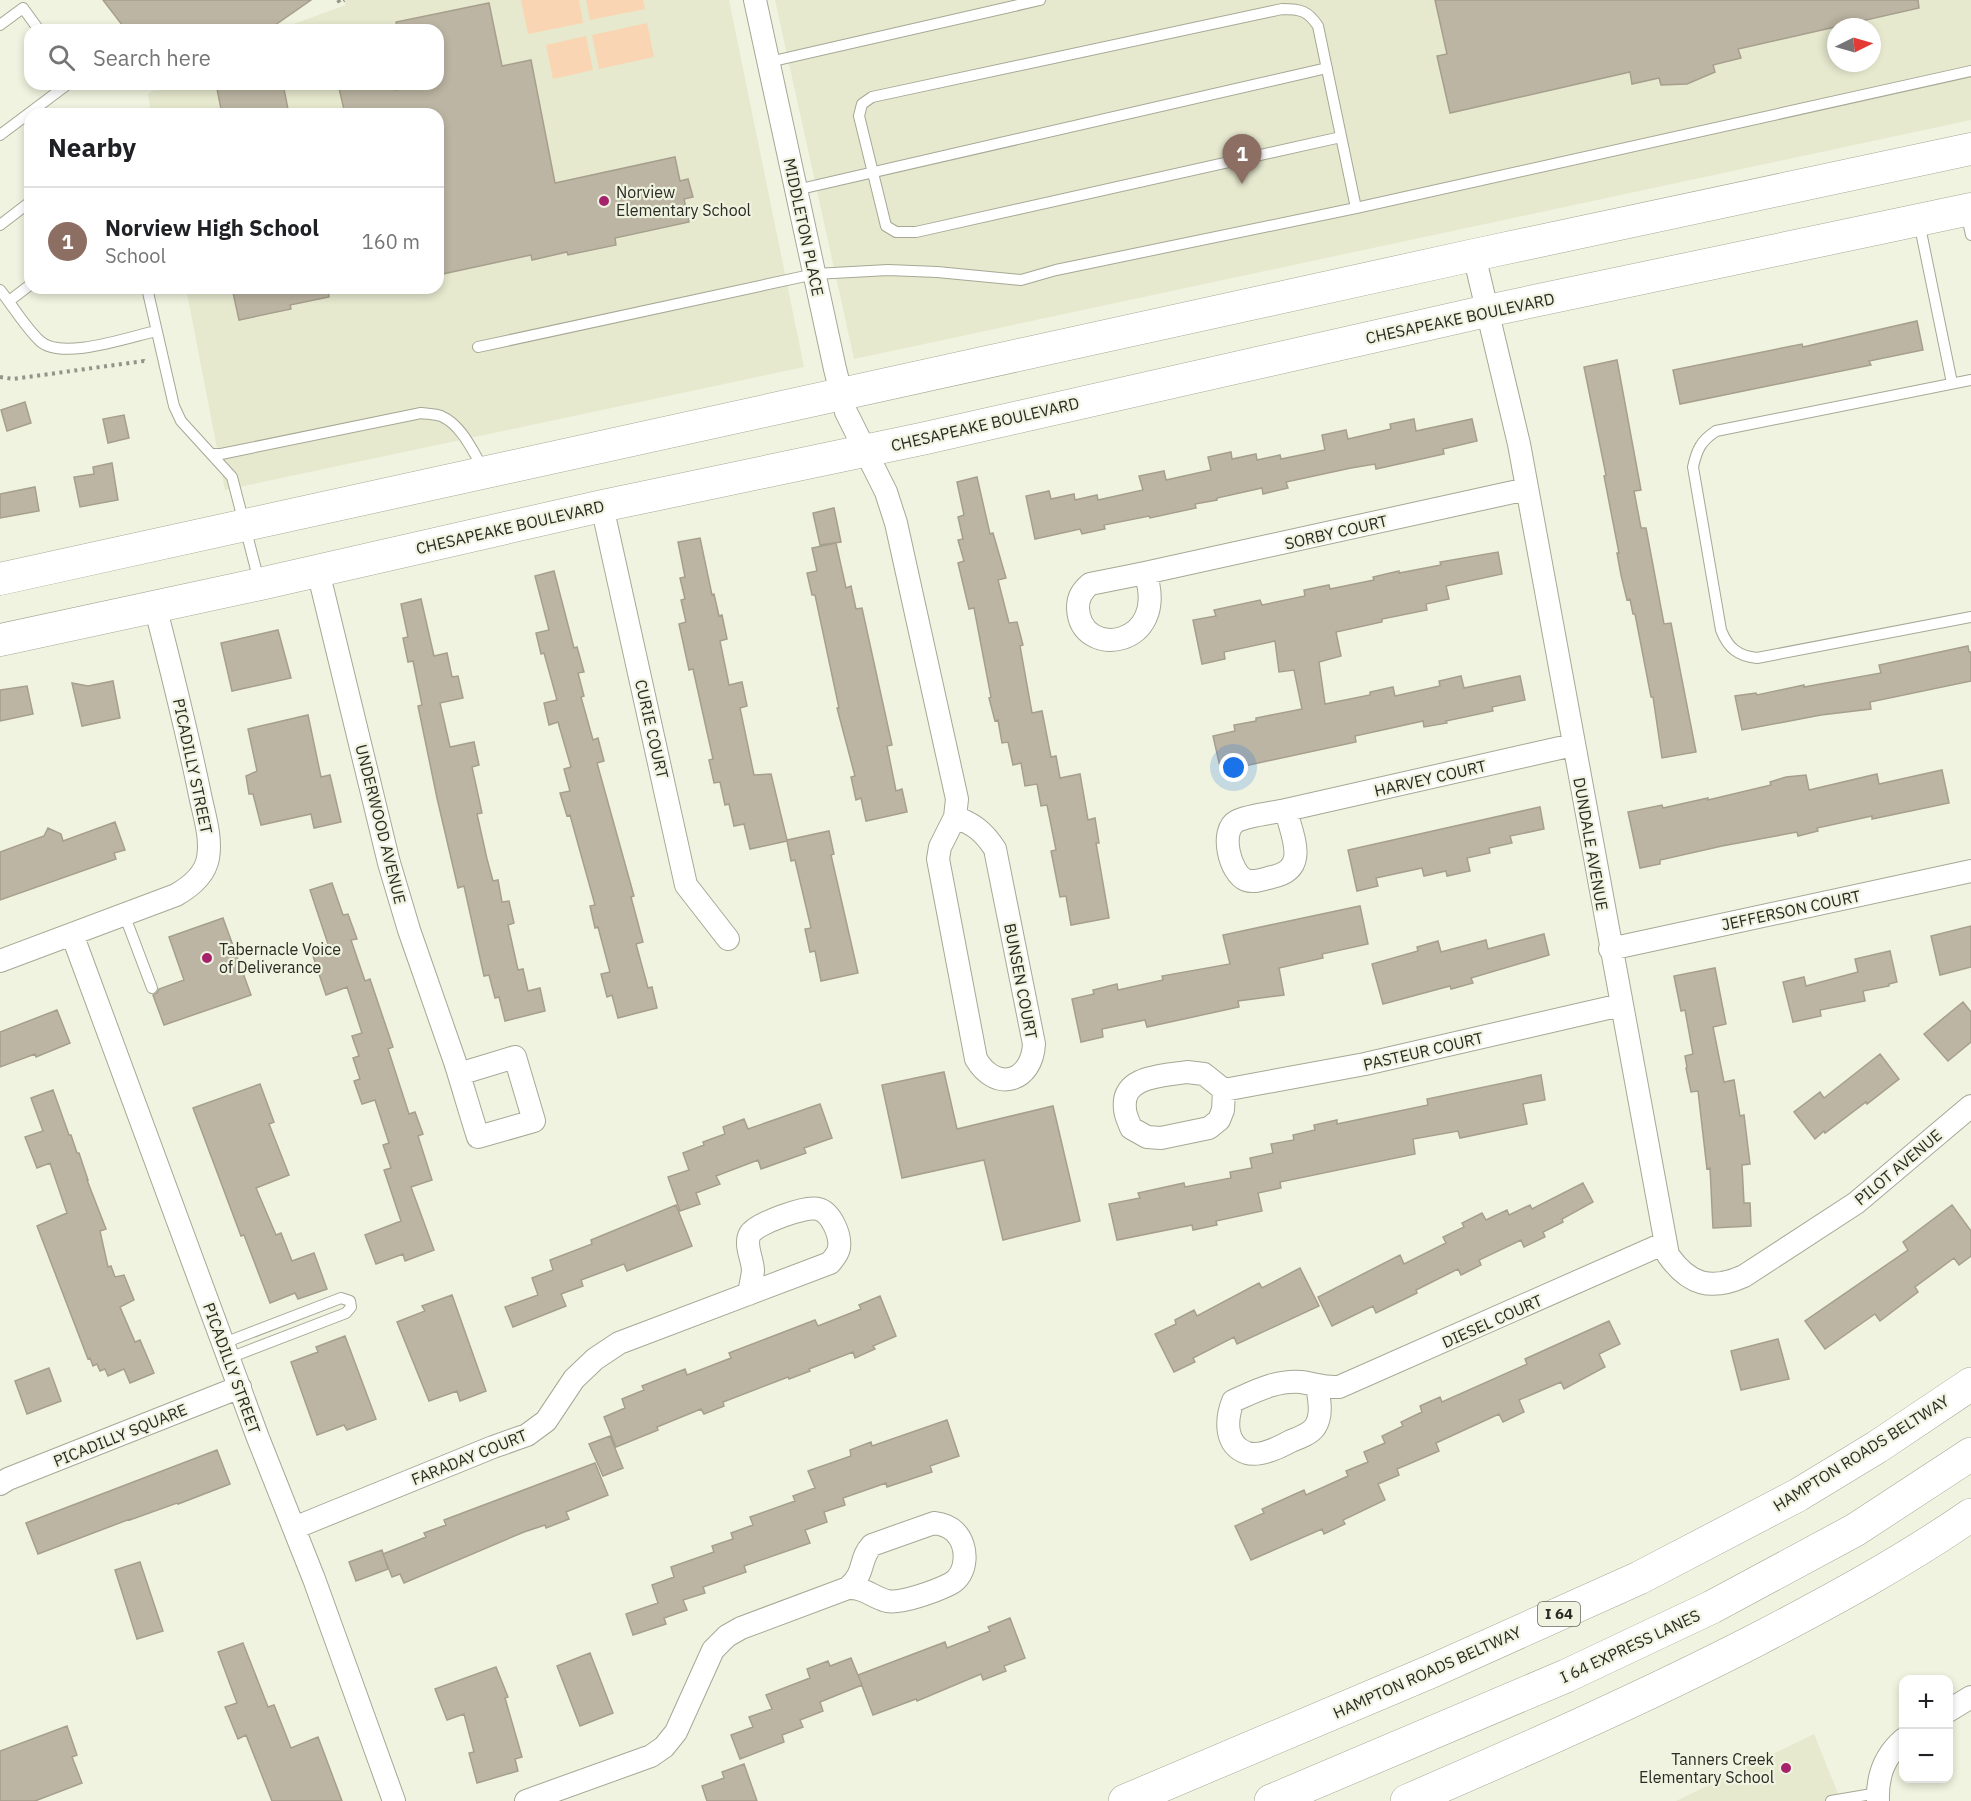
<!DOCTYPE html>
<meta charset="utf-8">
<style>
:root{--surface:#fff;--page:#f2f2f2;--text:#202124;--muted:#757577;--line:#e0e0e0;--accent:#a7226d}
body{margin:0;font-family:"IBM Plex Sans",sans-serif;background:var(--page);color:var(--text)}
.controls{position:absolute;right:18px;bottom:18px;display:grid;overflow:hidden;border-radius:12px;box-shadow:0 3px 9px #0003}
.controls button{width:54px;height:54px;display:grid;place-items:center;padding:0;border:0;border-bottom:2px solid var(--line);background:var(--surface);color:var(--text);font:30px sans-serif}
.compass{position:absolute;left:1827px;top:18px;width:54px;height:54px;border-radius:50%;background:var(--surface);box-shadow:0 3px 9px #0003;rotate:85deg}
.you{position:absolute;left:1234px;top:768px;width:21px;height:21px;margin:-15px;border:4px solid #fff;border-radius:50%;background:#1a73e8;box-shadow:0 0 0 9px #1a73e833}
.badge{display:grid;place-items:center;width:39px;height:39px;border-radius:50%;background:var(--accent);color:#fff;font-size:20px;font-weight:700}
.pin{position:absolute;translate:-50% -50px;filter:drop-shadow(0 2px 3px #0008)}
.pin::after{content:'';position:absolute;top:32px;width:21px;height:18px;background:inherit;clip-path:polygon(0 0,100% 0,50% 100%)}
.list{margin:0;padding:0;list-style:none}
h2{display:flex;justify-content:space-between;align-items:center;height:78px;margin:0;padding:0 24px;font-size:26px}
h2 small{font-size:20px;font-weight:400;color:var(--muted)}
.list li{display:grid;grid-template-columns:39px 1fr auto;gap:18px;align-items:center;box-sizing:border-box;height:108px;padding:0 24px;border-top:2px solid var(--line)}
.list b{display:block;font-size:22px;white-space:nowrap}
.list p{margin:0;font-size:20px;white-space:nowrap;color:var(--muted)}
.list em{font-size:20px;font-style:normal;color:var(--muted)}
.icon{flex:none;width:33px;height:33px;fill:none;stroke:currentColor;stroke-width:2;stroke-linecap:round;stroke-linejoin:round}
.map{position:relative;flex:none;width:1971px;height:1801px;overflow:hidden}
.search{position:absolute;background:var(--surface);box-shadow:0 3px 9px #0003;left:24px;top:24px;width:420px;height:66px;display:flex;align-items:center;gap:15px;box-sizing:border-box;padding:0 21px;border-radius:18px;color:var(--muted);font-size:22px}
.panel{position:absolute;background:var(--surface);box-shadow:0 3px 9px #0003;left:24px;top:108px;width:420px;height:186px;border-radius:18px}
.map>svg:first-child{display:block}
.built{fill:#e6e9ce;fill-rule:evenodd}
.green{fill:#f9d5b3}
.building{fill:#bcb5a3;stroke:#a69f8d;stroke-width:1.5}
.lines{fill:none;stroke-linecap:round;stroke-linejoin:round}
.service-casing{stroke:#a6a895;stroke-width:12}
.minor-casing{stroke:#a6a895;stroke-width:24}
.secondary-casing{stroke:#a6a895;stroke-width:33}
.motorway-casing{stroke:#a6a895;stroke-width:34}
.path{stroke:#929487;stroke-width:4;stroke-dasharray:3 4.5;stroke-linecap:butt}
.service{stroke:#fff;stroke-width:10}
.minor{stroke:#fff;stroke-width:22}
.secondary{stroke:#fff;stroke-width:32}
.motorway{stroke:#fff;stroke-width:33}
.poi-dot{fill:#a7226d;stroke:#f0f3df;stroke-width:2}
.labels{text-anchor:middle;stroke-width:4.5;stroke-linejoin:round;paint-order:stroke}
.shield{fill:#f0f3df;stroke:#65675c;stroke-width:1.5}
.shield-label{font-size:15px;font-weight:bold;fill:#2a2b24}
.poi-label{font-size:16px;fill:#2a2b24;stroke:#f0f3df;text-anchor:start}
.street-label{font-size:16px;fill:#2a2b24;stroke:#f0f3df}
</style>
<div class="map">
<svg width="1971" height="1801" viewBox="0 0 1971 1801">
<rect width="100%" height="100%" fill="#f0f3df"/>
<path class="built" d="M343,0H729L804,367L225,490L186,288H438V114H151L148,94L163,84H438V30H277L346,5Z
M775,0H1971V120L854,359ZM1836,27H1872V63H1836Z
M1814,1734L1841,1801H1676Z"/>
<path class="green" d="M521,0H579L583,23L528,34Z
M586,0H643L645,9L590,20Z
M647,23L654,57L599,69L592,35Z
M586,36L593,70L553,79L546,45Z"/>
<path class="building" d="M103,0H311L268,30H126Z
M1435,0H1918L1919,8L1738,49L1741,58L1713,65L1715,72L1687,84L1661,85L1659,78L1632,84L1630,72L1450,113L1437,56L1447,54Z
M489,3L502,66L531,60L555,183L675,157L680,181L688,179L693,197L684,199L689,222L615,238L616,245L568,255L567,252L532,260L531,255L438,275V114H345L339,88L358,84H393L395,90L421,84H438V30H397L396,22Z
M216,84H283L289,114H222Z
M232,288H328L329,297L290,305L291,309L239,320Z
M1917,321L1923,350L1869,361L1871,365L1680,404L1673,370L1802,344L1803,347Z
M1617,360L1641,490L1634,491L1641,528H1646L1664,624L1671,623L1696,752L1662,758L1653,697H1651L1635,614H1633L1630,599L1627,600L1621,575L1617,553H1619L1604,476L1606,475L1584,367Z
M25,402L31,423L7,431L1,410Z
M124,415L129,438L108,443L103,419Z
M1414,419L1416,431L1472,419L1477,441L1443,449L1444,454L1376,469L1375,464L1351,468L1286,482L1288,488L1263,494L1262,488L1217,498V500L1195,504L1196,508L1150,518L1149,516L1104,525L1105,529L1082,534L1080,529L1035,539L1026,496L1049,491L1051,499L1074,494L1075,500L1097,495L1098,500L1143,490L1139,476L1164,471L1166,480L1211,470L1208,457L1231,452L1232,459L1256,454L1257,460L1280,455L1281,459L1325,450L1322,435L1346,430L1348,439L1391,429L1390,424Z
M112,463L118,500L80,507L74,477L94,474L93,467Z
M977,477L990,534L993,533L1006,578L998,580L1009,623L1017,622L1023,645L1020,646L1032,713L1042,711L1051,757L1056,756L1060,778L1080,774L1088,820L1095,818L1099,843H1096L1109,918L1071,925L1066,896L1060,897L1051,851L1056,850L1047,805L1041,806L1037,784L1025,786L1021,763L1013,765L1008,742L1002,743L998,720L995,721L989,698L991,697L974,608L969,609L958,563L964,561L958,540L963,539L958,517L964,515L957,482Z
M35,487L39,511L0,518V494Z
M834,508L841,542L820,545L813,513Z
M700,538L712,595L714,594L719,616L722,615L727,639L720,641L729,685L742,682L747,706L740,708L754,775L771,774L787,840L829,831L834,854L831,855L858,973L821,981L815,951L810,952L805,929L811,928L795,860L791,861L787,841L750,849L744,824L734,826L729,804L725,805L720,782L714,783L709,760L713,759L693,669L689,670L679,624L686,622L681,600L685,599L680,578L685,577L678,542Z
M836,543L846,588L851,586L856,609L862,608L892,745L887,746L896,791L902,789L907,812L866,821L861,798L856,800L851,777L855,776L837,708H839L815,595H812L807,573L817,571L812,548Z
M1498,552L1502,574L1446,586L1449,599L1426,604L1427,610L1382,619V622L1336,632L1341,656L1319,662L1325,704L1370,695V692L1393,687L1395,696L1440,686L1439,681L1461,676L1464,688L1520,676L1525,700L1492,707L1493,711L1446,721L1447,723L1424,727L1423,721L1378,731L1355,736L1356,742L1221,771L1213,736L1235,731L1234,725L1256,721V718L1302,709L1294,670L1279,672L1275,641L1224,652L1225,659L1202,664L1193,620L1216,616L1214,610L1260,600L1262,605L1305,596L1304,590L1329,585L1330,589L1374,580L1373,577L1399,571V573L1441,565L1440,562Z
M554,571L574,648L577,647L584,672L578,673L584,696L581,697L593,740L598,738L604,761L597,763L634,896L631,897L643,942L636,944L648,988L652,987L657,1008L618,1018L612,995L607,997L601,974L610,972L598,927L595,928L590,906L595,905L570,815L567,816L560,793L570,791L564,769L571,767L558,722L549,725L544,703L557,700L544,653L541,654L536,633L549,630L535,576Z
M421,599L434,656L447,653L452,677L458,676L463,698L440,703L450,747L474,742L479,765L472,767L482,813L477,814L487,859L493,881L498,880L502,902L509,901L514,923L508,925L518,970L523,969L528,991L540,988L545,1011L505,1021L499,997L495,998L489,975L484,976L464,886L458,888L437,798L418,706L422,705L413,661L408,662L403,638L408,637L401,604Z
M278,630L291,678L232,691L221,643Z
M1968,646L1969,652H1971V681L1870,702L1871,709L1821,715L1742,730L1735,696L1756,693L1757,695L1804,685V687L1881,673L1879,665Z
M113,681L120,718L82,726L72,683L88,686Z
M27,686L33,714L0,721V690Z
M308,715L321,777L330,775L341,822L314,828L311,814L261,825L253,794H249L246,776L257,771L248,729Z
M1942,770L1949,803L1872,819V816L1817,828L1818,831L1798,836L1797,832L1722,846L1660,860V864L1640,868L1628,812L1662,805L1663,808L1708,798V800L1771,785L1770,782L1786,777L1806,775L1809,790L1877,774L1879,784Z
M1540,807L1544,829L1510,836L1512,843L1489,848L1490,853L1467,858L1470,871L1447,876L1446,871L1424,876L1422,868L1376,878L1378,886L1357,891L1348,850Z
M115,822L125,850L114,853L116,859L0,900V852L44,836L48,828L61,834L63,841Z
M332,883L343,915L348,914L357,939L351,940L365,981L370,979L393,1047L388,1049L409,1114L415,1112L423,1134L418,1136L432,1180L411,1187L434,1250L405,1261L403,1254L376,1264L365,1235L401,1221L384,1170L391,1168L383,1145L389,1143L375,1100L362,1104L354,1081L360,1079L353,1058L359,1056L352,1036L362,1033L347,987L326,995L311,950L328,944L310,890Z
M1360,906L1368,944L1322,954L1323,958L1279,968L1284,995L1238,1001L1239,1007L1147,1027L1145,1020L1102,1029L1103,1037L1081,1042L1072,999L1094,994L1093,990L1117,984L1118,990L1163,980L1162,976L1230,964L1223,935Z
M223,918L251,995L164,1025L153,995L157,993L159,989L184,980L169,937Z
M1971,926V967L1940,975L1931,936Z
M1544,934L1549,955L1471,978L1473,983L1451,989L1450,986L1383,1004L1372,964L1418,951L1417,947L1438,941L1441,952L1486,940L1488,949Z
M1890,951L1897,982L1889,984V986L1863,991L1865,1001L1820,1010L1821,1016L1793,1022L1783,982L1804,977L1806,986L1858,972L1855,959Z
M1715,968L1726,1024L1713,1027L1724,1082L1734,1080L1740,1116L1744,1115L1750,1164L1742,1165L1744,1203H1750L1751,1226L1713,1228L1710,1168L1707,1169L1698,1091L1691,1092L1686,1068L1687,1067L1685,1056L1693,1054L1685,1010L1681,1011L1674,976Z
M1963,1002L1971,1012V1042L1948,1061L1924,1034Z
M57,1010L70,1043L36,1057L35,1054L0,1067V1032Z
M1880,1054L1899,1079L1867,1104L1866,1102L1825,1133L1824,1131L1815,1139L1794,1112L1820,1092L1824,1098Z
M944,1072L957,1129L1053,1106L1080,1221L1003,1240L984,1160L902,1178L882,1085Z
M1541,1075L1545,1100L1523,1104L1527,1124L1460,1138L1458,1131L1413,1139L1415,1154L1280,1182L1281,1188L1258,1193L1262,1211L1216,1221L1217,1225L1193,1230L1192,1225L1117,1240L1109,1204L1140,1198L1138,1193L1184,1183L1185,1187L1231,1178L1230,1172L1252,1168L1250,1158L1273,1153L1271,1144L1294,1140L1293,1135L1315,1130L1314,1125L1337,1120V1124L1428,1105L1427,1099Z
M260,1084L274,1122L269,1124L289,1175L256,1188L276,1235L281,1233L292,1261L314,1253L327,1289L298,1299L295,1293L270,1303L244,1235L241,1236L193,1108Z
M53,1090L69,1135H71L77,1153H79L88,1180H87L106,1229L100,1231L108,1267L111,1266L115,1277L124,1275L134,1300L120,1307L135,1342L140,1340L154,1373L130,1383L124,1369L108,1376L105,1369L100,1371L97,1364L93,1366L90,1358L88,1359L37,1226L67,1213L50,1163L37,1168L25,1137L43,1131L31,1098Z
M820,1104L832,1138L804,1148L806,1153L761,1169L758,1160L716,1176L720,1184L696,1193L700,1204L680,1211L668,1177L689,1170L683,1153L704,1145L703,1142L725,1134L723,1127L744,1119L748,1129Z
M1583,1183L1593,1202L1562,1219L1563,1222L1543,1232L1545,1237L1524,1247L1521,1240L1479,1260L1481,1265L1461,1275L1458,1269L1416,1290L1417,1293L1376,1313L1373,1306L1332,1326L1318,1297L1400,1255L1404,1264L1446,1243L1443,1237L1464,1227L1462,1223L1482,1213L1486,1220L1507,1210L1509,1215L1530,1205L1532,1209Z
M676,1205L692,1246L627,1271L624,1264L581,1280L583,1286L561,1294L566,1306L513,1327L505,1307L538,1295L532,1278L553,1270L550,1260L592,1244L591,1240Z
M1952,1205L1971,1231V1256L1959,1265L1954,1258L1915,1287L1918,1292L1880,1321L1875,1314L1825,1349L1805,1321L1908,1250L1903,1242Z
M1300,1268L1319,1306L1237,1344L1234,1337L1193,1358L1195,1362L1174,1372L1155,1334L1176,1324L1175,1320L1194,1310L1197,1316L1259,1283L1262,1288Z
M452,1295L486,1391L460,1401L457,1391L429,1401L397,1322L425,1311L422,1306Z
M880,1296L896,1336L873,1346L875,1349L855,1358L853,1352L809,1369L810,1371L789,1379L788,1377L723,1402L724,1406L704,1414L701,1409L657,1427L658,1430L616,1447L604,1417L625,1408L622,1399L644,1390L642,1386L685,1369L687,1375L731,1358L729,1353L815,1320L818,1326L861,1309L859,1305Z
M1609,1321L1620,1344L1599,1354L1605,1367L1564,1389L1561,1382L1519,1400L1524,1412L1503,1422L1499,1414L1436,1443L1439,1451L1397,1469L1399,1475L1378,1484L1385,1500L1343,1520L1345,1524L1324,1534L1322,1529L1251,1560L1235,1526L1264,1513L1262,1509L1304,1490L1306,1495L1348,1476L1346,1471L1368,1462L1364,1452L1385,1443L1382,1436L1403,1426L1401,1422L1422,1412L1420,1406L1440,1397L1442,1402L1527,1364L1525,1359Z
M345,1336L376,1419L347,1430L344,1425L317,1435L291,1362L318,1352L316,1347Z
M1778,1339L1789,1379L1741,1390L1731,1351Z
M49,1368L61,1401L27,1414L15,1381Z
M947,1420L959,1456L930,1466L932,1472L887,1487L886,1483L843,1498L845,1505L824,1512L827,1522L805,1530L810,1543L744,1566L746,1572L703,1587L705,1593L683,1600L687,1610L664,1618L666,1624L633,1635L626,1614L658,1603L652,1585L674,1577L671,1567L714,1552L712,1546L733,1539L731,1533L753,1525L750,1517L795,1501L793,1496L815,1488L808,1471L851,1456L850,1450L871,1442L872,1446Z
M610,1436L623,1468L603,1476L589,1444Z
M217,1450L230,1484L178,1504L177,1503L130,1520V1519L38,1554L26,1523Z
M595,1463L608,1495L566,1512L569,1519L546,1528L545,1525L524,1532L404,1583L400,1574L392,1577L383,1554L426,1537L424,1533L446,1525L444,1520Z
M382,1550L388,1569L356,1581L349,1562Z
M140,1562L163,1631L137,1639L115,1570Z
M1010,1618L1025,1658L1004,1666L1006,1671L983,1680L981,1674L917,1701L916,1699L873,1715L858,1675L945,1642L947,1648L990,1631L988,1627Z
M243,1643L268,1707L274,1705L291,1748L318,1737L342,1801H272L246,1735L238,1739L225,1707L237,1703L218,1652Z
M590,1653L613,1713L580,1726L557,1666Z
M851,1658L862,1685L820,1702L823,1711L800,1720L803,1727L782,1735L784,1742L740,1759L731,1735L753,1727L749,1717L772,1709L766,1695L810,1678L807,1669L828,1661L830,1666Z
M496,1667L508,1697L505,1698L522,1757L515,1759L518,1771L477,1783L469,1753L474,1752L464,1714L447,1720L435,1689Z
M67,1726L77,1755L72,1757L82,1783L35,1801H0V1751Z
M744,1764L757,1801H707L702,1786L724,1778L722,1772Z"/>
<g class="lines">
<g class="service-casing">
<path id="service" d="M0,25L23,8L39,30
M769,62L1040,0
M0,135L68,84
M1341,137L916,232H896L886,226L859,116L862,104L872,97L1282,9C1301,9 1308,11 1318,26L1356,208
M796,190L1327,68
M1966,212L1971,235
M1919,222L1952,383
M0,225L30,202
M147,288L174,406L181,421L232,477L259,581
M0,290C13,306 25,327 40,341C61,361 129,337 156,331
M9,301L30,285
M478,347L815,274L888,270L937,272L1021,280L1056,270L1356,208L1971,71
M1971,380L1716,431C1701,441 1697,449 1693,467L1721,630C1728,648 1738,656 1757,658L1971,617
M211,454H221L421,413C427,414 435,414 441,416C462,425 473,452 484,470
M124,914L152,988
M224,1343L341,1298L350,1301L351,1307L346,1313L229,1358
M1831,1801L1878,1793"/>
</g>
<g class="minor-casing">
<path id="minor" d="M755,0L835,369L846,412L886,492L896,523L957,799L955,817
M1474,255L1519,444L1668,1255C1689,1285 1711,1291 1744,1276L1856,1203L1971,1106
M602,506L686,885L728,939
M318,571L389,863L409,930L455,1062C463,1087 470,1112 478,1137L534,1121L515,1057L459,1074
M1145,573L1527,489
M1145,573C1171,647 1080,661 1078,608C1078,597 1082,591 1090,584Z
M1286,810L1573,745
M1286,810C1292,837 1310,869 1272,877C1264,879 1254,883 1246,880C1230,874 1219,830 1237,821C1249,815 1272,813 1286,810Z
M955,817C974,824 984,832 995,849L1034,1044C1032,1082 996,1093 976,1059L938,859L940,847Z
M72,934L258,1438L314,1579L394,1801
M1610,949L1971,871
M0,961L176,895C190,887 205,875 208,858C212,836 203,812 199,790C186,728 171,668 155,606
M1187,1072L1204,1074L1224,1090L1223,1110L1219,1120L1209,1128L1161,1138L1147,1137L1131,1128C1129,1122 1125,1115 1125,1109C1121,1075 1164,1076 1187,1072Z
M1224,1090L1365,1064L1621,1005
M1317,1386C1319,1398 1323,1415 1315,1427C1310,1434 1299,1438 1291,1441C1280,1447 1260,1457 1247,1453C1224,1445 1226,1419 1233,1401C1256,1391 1276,1380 1301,1382C1316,1384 1323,1388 1339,1387L1665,1243
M0,1484L8,1479L240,1387
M934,1523C943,1524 949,1526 955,1532C969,1546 968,1575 950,1584C936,1591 901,1604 887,1601C872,1597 864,1587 848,1588C867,1571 858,1560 872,1545Z
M294,1528L493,1447L527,1435L546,1421L574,1379L595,1359L619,1343L830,1263C834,1258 838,1254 839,1248C841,1235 831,1212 818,1209C807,1205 755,1224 750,1234C744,1245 753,1259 753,1271C752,1279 750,1287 749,1294
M1948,1711L1971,1697
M526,1801L651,1756L664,1747L676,1732L713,1650L727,1636L741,1628L848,1588
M1878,1801C1877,1776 1884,1756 1904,1739"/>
</g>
<g class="secondary-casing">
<path id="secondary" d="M0,579L1474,255L1971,149
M0,640L260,584L602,506L926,438L1487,311L1971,209"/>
</g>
<g class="motorway-casing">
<path id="motorway" d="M1125,1801L1432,1671L1639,1578L1798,1495L1877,1447L1971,1384
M1271,1801L1566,1676L1712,1607L1855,1530L1971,1454
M1407,1801C1525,1750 1643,1698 1758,1639C1831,1601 1903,1562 1971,1515"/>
</g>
<path class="path" d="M338,0L340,3L344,0
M0,377L13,379L144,361L147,364"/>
<use href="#service" class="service"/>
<use href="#minor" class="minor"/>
<use href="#secondary" class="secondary"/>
<use href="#motorway" class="motorway"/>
</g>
<g class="poi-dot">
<circle cx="604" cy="201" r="6"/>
<circle cx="207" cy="958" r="6"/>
<circle cx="1786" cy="1768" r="6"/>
</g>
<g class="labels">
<rect class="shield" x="1538" y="1602" width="42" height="24" rx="4.5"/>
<g class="shield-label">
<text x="1559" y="1619">I 64</text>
</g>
<g class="poi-label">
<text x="616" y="198">Norview<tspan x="616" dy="18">Elementary School</tspan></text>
<text x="219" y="955">Tabernacle Voice<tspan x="219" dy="18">of Deliverance</tspan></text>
<text x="1774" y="1765" text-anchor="end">Tanners Creek<tspan x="1774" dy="18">Elementary School</tspan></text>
</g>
<g class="street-label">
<text transform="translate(804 227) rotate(78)" y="6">MIDDLETON PLACE</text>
<text transform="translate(1460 318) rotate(-12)" y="6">CHESAPEAKE BOULEVARD</text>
<text transform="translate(985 424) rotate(-13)" y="6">CHESAPEAKE BOULEVARD</text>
<text transform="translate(510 527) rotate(-13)" y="6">CHESAPEAKE BOULEVARD</text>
<text transform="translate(1336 532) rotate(-13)" y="6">SORBY COURT</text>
<text transform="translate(652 729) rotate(77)" y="6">CURIE COURT</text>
<text transform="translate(193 766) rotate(78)" y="6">PICADILLY STREET</text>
<text transform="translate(1430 778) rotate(-13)" y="6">HARVEY COURT</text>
<text transform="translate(381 824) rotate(76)" y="6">UNDERWOOD AVENUE</text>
<text transform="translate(1591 844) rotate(80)" y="6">DUNDALE AVENUE</text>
<text transform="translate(1791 910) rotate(-12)" y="6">JEFFERSON COURT</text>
<text transform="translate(1021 981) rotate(79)" y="6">BUNSEN COURT</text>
<text transform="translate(1423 1051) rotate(-13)" y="6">PASTEUR COURT</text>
<text transform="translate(1898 1167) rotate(-40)" y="6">PILOT AVENUE</text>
<text transform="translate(1492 1321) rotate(-24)" y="6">DIESEL COURT</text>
<text transform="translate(232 1368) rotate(70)" y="6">PICADILLY STREET</text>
<text transform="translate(120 1435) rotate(-22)" y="6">PICADILLY SQUARE</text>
<text transform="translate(1861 1453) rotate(-32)" y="6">HAMPTON ROADS BELTWAY</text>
<text transform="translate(469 1457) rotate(-22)" y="6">FARADAY COURT</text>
<text transform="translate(1630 1646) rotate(-25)" y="6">I 64 EXPRESS LANES</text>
<text transform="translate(1427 1672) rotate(-24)" y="6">HAMPTON ROADS BELTWAY</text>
</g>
</g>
</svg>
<div class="controls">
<button>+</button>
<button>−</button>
</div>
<svg class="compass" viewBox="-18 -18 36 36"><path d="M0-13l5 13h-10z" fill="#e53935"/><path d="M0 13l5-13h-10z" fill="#757577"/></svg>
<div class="you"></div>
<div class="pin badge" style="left:1242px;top:184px;background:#8d6e63">1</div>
<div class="search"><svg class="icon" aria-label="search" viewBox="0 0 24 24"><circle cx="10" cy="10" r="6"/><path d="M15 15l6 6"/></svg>Search here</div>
<section class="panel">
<h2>Nearby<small></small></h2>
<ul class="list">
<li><span class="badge" style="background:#8d6e63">1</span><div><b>Norview High School</b><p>School</p></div><em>160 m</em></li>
</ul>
</section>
</div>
